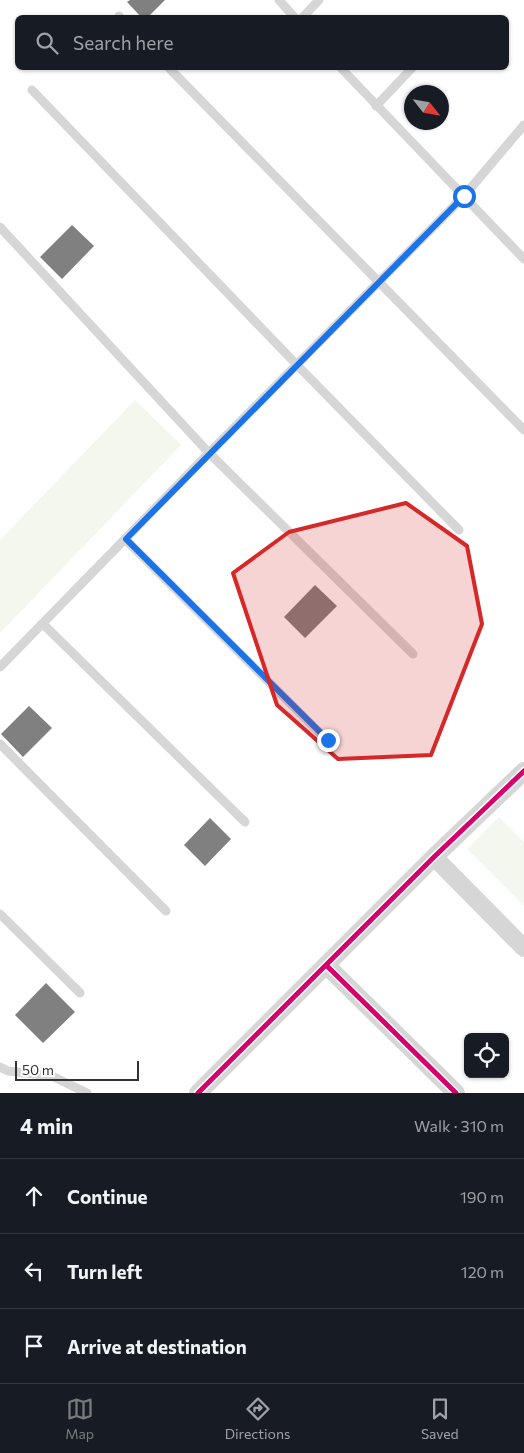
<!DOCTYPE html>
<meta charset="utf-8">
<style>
:root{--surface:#171b24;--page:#242831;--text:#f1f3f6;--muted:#9ea1a6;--line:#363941;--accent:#7a7a7a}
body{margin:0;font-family:Commissioner,sans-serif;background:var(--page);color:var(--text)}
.controls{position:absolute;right:15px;bottom:15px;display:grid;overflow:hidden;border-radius:8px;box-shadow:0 1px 4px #0004}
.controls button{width:45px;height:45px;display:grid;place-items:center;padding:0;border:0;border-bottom:1px solid var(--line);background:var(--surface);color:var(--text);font:25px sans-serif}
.compass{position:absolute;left:404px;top:85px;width:45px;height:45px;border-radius:50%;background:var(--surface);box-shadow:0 1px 4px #0004;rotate:121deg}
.scale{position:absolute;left:15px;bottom:12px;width:124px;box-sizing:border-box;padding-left:5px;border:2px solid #323232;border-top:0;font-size:14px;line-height:18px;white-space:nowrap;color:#323232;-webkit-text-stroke:4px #fff;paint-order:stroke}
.stop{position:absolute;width:15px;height:15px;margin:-11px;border:4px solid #1a73e8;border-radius:50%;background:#fff}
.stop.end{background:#1a73e8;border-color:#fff;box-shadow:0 1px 5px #0008}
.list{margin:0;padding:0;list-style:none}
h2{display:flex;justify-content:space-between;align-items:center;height:65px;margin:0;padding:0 20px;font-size:21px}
h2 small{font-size:16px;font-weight:400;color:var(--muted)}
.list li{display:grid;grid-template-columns:32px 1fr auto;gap:15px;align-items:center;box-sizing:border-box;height:75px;padding:0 20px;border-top:1px solid var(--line)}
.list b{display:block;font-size:19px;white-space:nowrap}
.list em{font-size:16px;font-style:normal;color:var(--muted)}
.icon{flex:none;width:28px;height:28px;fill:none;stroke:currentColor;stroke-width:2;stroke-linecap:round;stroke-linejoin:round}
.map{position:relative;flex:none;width:524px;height:1093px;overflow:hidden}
.search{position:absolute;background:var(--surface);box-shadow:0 1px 4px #0004;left:15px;right:15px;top:15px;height:55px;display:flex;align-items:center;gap:12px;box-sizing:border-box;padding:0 18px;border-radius:8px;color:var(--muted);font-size:19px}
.sheet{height:290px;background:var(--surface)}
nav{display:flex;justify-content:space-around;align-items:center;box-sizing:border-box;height:70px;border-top:1px solid var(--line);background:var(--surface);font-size:14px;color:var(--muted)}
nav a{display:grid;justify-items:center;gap:2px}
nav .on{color:var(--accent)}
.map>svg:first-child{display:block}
.green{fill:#f4f7ee}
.building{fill:#808080}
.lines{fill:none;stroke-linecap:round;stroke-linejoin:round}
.lane{stroke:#d6d6d6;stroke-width:9}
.street{stroke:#d6d6d6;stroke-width:18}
.cycleway-casing{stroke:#fff;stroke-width:8}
.cycleway{stroke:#d6006c;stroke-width:5}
.route{stroke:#1a73e8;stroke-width:6}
.marked{fill:#d62828;fill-opacity:0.2;stroke:#d62828;stroke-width:4;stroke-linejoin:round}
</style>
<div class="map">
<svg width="524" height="1093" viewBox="0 0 524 1093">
<rect width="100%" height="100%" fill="#fff"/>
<path class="green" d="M135,400L181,445L0,633V540Z
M499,817L524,842V906L467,849Z"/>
<path class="building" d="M130,0H165L147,18H142L127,2Z
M72,225L94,246L62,279L40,257Z
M315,585L337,606L305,638L284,617Z
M29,706L52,728L23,757L1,734Z
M210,818L231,839L205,866L184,845Z
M46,983L75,1012L43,1043L15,1015Z"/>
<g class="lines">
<path class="lane" d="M279,0L295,18
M119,16L120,18
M302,18L319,0
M169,68L524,430
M341,68L524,259
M32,90L297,365L459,530
M376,106L412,68
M0,227L209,453L413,654
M125,539L327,740
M43,624L245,822
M0,667L209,453L464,196L524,125
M0,744L166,911
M0,914L80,993
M0,1067L8,1071L52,1076L87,1093"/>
<path class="street" d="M434,857L524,948
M326,965L456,1093
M198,1093L434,857L524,771"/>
<g class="cycleway-casing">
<path id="cycleway" d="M326,965L456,1093
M198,1093L434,857L524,771"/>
</g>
<use href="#cycleway" class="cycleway"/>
</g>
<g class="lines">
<path class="route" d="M328,740L126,539L464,196"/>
</g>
<path class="marked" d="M406,503L467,546L482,624L431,755L338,759L277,705L233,573L289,532Z"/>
</svg>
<div class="controls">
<button><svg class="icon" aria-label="locate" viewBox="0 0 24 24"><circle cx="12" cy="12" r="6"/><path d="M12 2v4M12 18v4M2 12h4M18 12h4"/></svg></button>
</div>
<svg class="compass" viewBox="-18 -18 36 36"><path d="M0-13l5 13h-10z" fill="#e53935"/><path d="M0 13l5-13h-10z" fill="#9ea1a6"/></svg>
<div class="scale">50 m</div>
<div class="stop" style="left:464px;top:196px"></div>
<div class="stop end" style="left:328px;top:740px"></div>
<div class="search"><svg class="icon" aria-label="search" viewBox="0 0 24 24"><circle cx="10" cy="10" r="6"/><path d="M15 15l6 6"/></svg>Search here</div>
</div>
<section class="sheet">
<h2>4 min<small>Walk · 310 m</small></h2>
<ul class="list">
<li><svg class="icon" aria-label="ahead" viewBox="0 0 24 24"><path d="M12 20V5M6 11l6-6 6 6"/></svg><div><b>Continue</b></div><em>190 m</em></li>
<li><svg class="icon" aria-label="left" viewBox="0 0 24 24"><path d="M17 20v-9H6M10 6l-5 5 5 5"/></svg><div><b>Turn left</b></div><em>120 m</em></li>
<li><svg class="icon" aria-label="arrive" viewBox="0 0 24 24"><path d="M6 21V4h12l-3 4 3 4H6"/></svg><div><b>Arrive at destination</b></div></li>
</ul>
</section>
<nav>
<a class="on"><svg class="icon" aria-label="map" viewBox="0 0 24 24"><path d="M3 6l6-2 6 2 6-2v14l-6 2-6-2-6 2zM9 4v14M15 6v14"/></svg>Map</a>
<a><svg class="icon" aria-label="directions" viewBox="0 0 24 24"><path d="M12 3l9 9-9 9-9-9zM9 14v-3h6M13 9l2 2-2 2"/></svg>Directions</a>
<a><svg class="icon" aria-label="saved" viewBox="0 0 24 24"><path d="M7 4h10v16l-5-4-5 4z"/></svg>Saved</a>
</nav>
